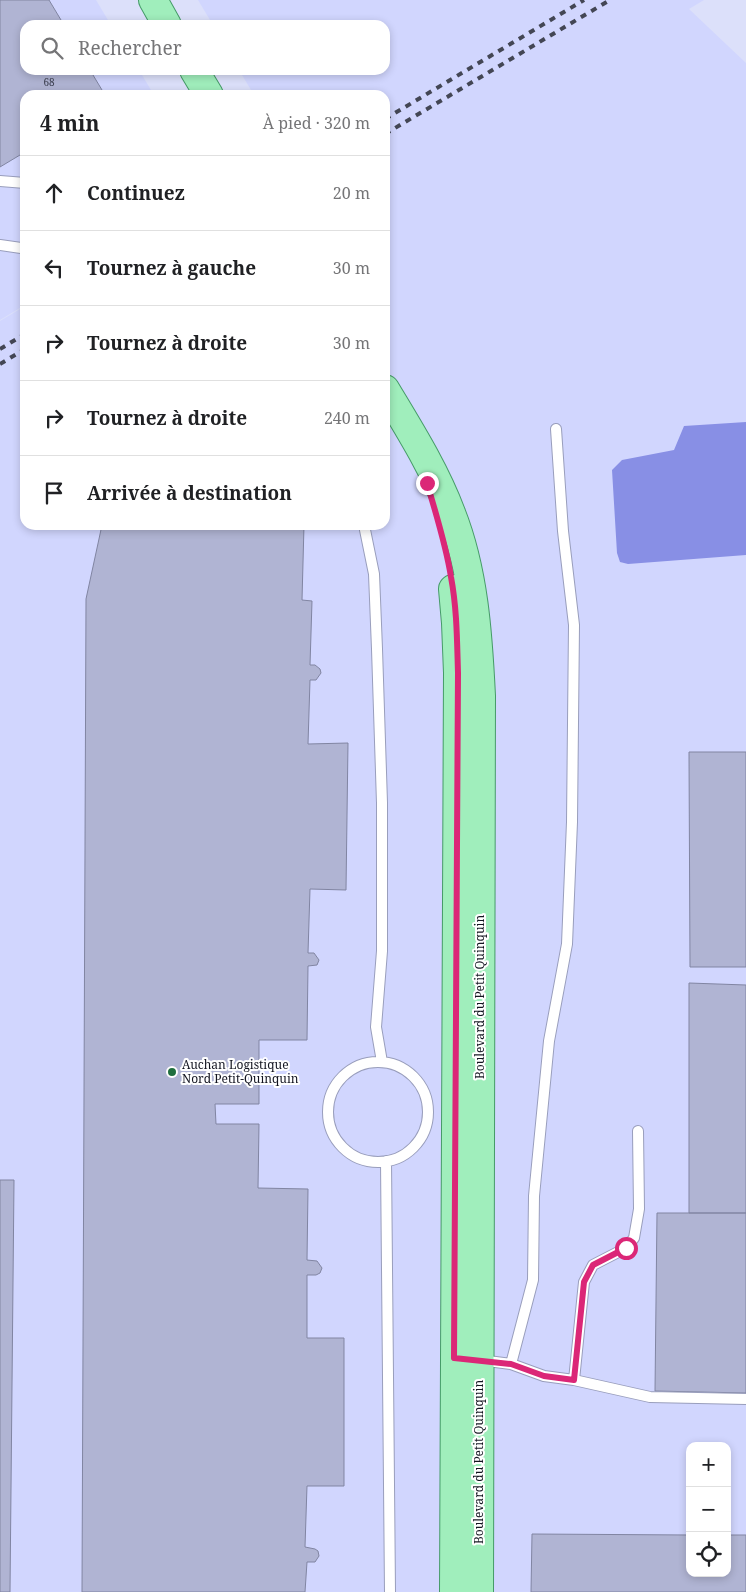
<!DOCTYPE html>
<html lang="fr">
<meta charset="utf-8">
<style>
:root{--surface:#fff;--page:#f6f6f6;--text:#202124;--muted:#757577;--line:#e0e0e0}
body{margin:0;font-family:"Noto Serif",serif;background:var(--page);color:var(--text)}
.controls{position:absolute;right:15px;bottom:15px;display:grid;overflow:hidden;border-radius:10px;box-shadow:0 2px 8px #0003}
.controls button{width:45px;height:45px;display:grid;place-items:center;padding:0;border:0;border-bottom:1px solid var(--line);background:var(--surface);color:var(--text);font:25px sans-serif}
.stop{position:absolute;width:15px;height:15px;margin:-11px;border:4px solid #db2777;border-radius:50%;background:#fff}
.stop.end{background:#db2777;border-color:#fff;box-shadow:0 1px 5px #0008}
.list{margin:0;padding:0;list-style:none}
h2{display:flex;justify-content:space-between;align-items:center;height:65px;margin:0;padding:0 20px;font-size:21px}
h2 small{font-size:16px;font-weight:400;color:var(--muted)}
.list li{display:grid;grid-template-columns:32px 1fr auto;gap:15px;align-items:center;box-sizing:border-box;height:75px;padding:0 20px;border-top:1px solid var(--line)}
.list b{display:block;font-size:19px;white-space:nowrap}
.list em{font-size:16px;font-style:normal;color:var(--muted)}
.icon{flex:none;width:28px;height:28px;fill:none;stroke:currentColor;stroke-width:2;stroke-linecap:round;stroke-linejoin:round}
.map{position:relative;flex:none;width:746px;height:1592px;overflow:hidden}
.search{position:absolute;background:var(--surface);box-shadow:0 2px 8px #0003;left:20px;top:20px;width:370px;height:55px;display:flex;align-items:center;gap:12px;box-sizing:border-box;padding:0 18px;border-radius:15px;color:var(--muted);font-size:19px}
.panel{position:absolute;background:var(--surface);box-shadow:0 2px 8px #0003;left:20px;top:90px;width:370px;height:440px;border-radius:15px}
.map>svg:first-child{display:block}
.built{fill:#d1d6fe;fill-rule:evenodd}
.water{fill:#888fe5}
.building{fill:#b0b4d3;stroke:#8185a2}
.lines{fill:none;stroke-linecap:round;stroke-linejoin:round}
.service-casing{stroke:#999ebc;stroke-width:12}
.primary-casing{stroke:#459b68;stroke-width:30}
.service{stroke:#fff;stroke-width:10}
.primary{stroke:#a0eebc;stroke-width:28}
.rail{stroke:#434654;stroke-width:4;stroke-dasharray:6 6;stroke-linecap:butt}
.route{stroke:#db2777;stroke-width:6}
.poi-dot{fill:#1f6e3e;stroke:#fff;stroke-width:2}
.labels{text-anchor:middle;stroke-width:4;stroke-linejoin:round;paint-order:stroke}
.number-label{font-size:10px;fill:#3a3d4d}
.street-label{font-size:12px;fill:#131520;stroke:#fff}
.poi-label{font-size:12px;fill:#131520;stroke:#fff;text-anchor:start}
</style>
<div class="map">
<svg width="746" height="1592" viewBox="0 0 746 1592">
<rect width="100%" height="100%" fill="#dce0fa"/>
<path class="built" d="M0,0H96L111,25H25V70H139L154,95H25V305L0,320Z
M198,0H704L689,9L746,63V1592H0V321L25,306V525H385V95H254L239,70H385V25H213ZM690,1446H727V1573H690Z"/>
<path class="water" d="M746,422V555L628,564L620,562L617,553L612,470L622,460L674,450L684,426Z"/>
<path class="building" d="M0,0H49L64,25H25V70H90L105,95H25V152L0,167Z
M102,525H304L302,600L312,601L310,665H315L320,669L321,673L316,680H310L308,744L348,743L346,890L310,889L308,953H314L319,960L317,965L308,966L307,1040H259V1104H215L216,1124H259L258,1188L308,1189L307,1260L317,1261L322,1268L320,1273L316,1275H307V1338H344V1486H307L305,1547L315,1549L318,1551L319,1556L315,1562H307L305,1592H82L86,599Z
M689,752H746V967H690Z
M689,983L746,985V1213H689Z
M0,1180H14L10,1592H0Z
M657,1213H746V1393L655,1391Z
M532,1534L690,1535V1573H727V1535H746V1592H531Z"/>
<g class="lines">
<g class="service-casing">
<path id="service" d="M0,181L25,183
M0,245L21,248L25,247
M364,525L374,574L377,649L382,803V951L376,1027L382,1062
M328 1112a50 50 0 1 1 100 0a50 50 0 1 1-100 0Z
M386,1161L390,1592
M480,1360L511,1364L544,1376L574,1380L650,1397L746,1399
M511,1364L533,1280L534,1196L549,1041L567,944L572,822L574,625L563,531L556,429
M574,1380L584,1282L593,1265L626,1248L634,1238L639,1209L638,1131"/>
</g>
<g class="primary-casing">
<path id="primary" d="M153,0L167,25
M194,70L209,95
M385,389C409,429 435,470 451,513C474,571 478,635 481,696L479,1592
M453,589L456,623L458,673L454,1592"/>
</g>
<use href="#service" class="service"/>
<use href="#primary" class="primary"/>
<path class="rail" d="M385,119L584,0
M385,134L610,0
M0,349L25,334
M0,364L25,349"/>
</g>
<g class="lines">
<path class="route" d="M427,483C436,514 446,545 451,577C457,609 457,641 458,673L454,1358L511,1364L544,1376L574,1380L584,1282L593,1265L626,1248"/>
</g>
<circle class="poi-dot" cx="172" cy="1072" r="5"/>
<g class="labels">
<g class="number-label">
<text x="49" y="86">68</text>
</g>
<g class="street-label">
<text transform="translate(480 997) rotate(-90)" y="4">Boulevard du Petit Quinquin</text>
<text transform="translate(479 1462) rotate(-90)" y="4">Boulevard du Petit Quinquin</text>
</g>
<g class="poi-label">
<text x="182" y="1069">Auchan Logistique<tspan x="182" dy="14">Nord Petit-Quinquin</tspan></text>
</g>
</g>
</svg>
<div class="controls">
<button>+</button>
<button>−</button>
<button><svg class="icon" aria-label="locate" viewBox="0 0 24 24"><circle cx="12" cy="12" r="6"/><path d="M12 2v4M12 18v4M2 12h4M18 12h4"/></svg></button>
</div>
<div class="stop" style="left:626px;top:1248px"></div>
<div class="stop end" style="left:427px;top:483px"></div>
<div class="search"><svg class="icon" aria-label="search" viewBox="0 0 24 24"><circle cx="10" cy="10" r="6"/><path d="M15 15l6 6"/></svg>Rechercher</div>
<section class="panel">
<h2>4 min<small>À pied · 320 m</small></h2>
<ul class="list">
<li><svg class="icon" aria-label="ahead" viewBox="0 0 24 24"><path d="M12 20V5M6 11l6-6 6 6"/></svg><div><b>Continuez</b></div><em>20 m</em></li>
<li><svg class="icon" aria-label="left" viewBox="0 0 24 24"><path d="M17 20v-9H6M10 6l-5 5 5 5"/></svg><div><b>Tournez à gauche</b></div><em>30 m</em></li>
<li><svg class="icon" aria-label="right" viewBox="0 0 24 24"><path d="M7 20v-9h11M14 6l5 5-5 5"/></svg><div><b>Tournez à droite</b></div><em>30 m</em></li>
<li><svg class="icon" aria-label="right" viewBox="0 0 24 24"><path d="M7 20v-9h11M14 6l5 5-5 5"/></svg><div><b>Tournez à droite</b></div><em>240 m</em></li>
<li><svg class="icon" aria-label="arrive" viewBox="0 0 24 24"><path d="M6 21V4h12l-3 4 3 4H6"/></svg><div><b>Arrivée à destination</b></div></li>
</ul>
</section>
</div>
